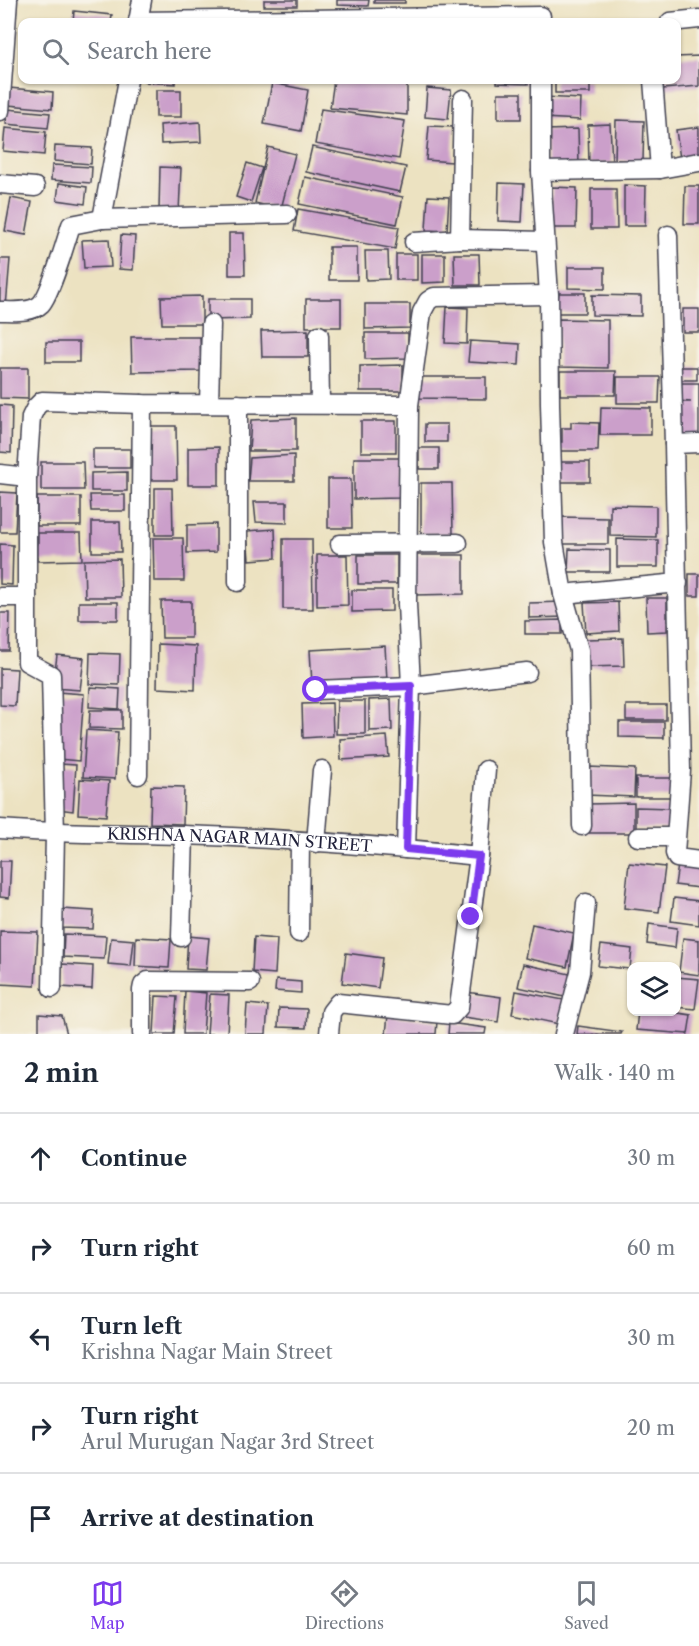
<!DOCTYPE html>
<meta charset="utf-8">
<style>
:root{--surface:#fff;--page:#f2f2f3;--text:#1f2937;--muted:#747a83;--line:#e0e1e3;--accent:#7c3aed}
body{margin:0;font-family:"Libre Caslon Text",serif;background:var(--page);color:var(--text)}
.controls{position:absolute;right:18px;bottom:18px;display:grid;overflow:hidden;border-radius:12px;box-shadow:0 2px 4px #0004}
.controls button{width:54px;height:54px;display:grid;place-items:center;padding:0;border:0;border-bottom:2px solid var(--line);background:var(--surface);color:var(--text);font:30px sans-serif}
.stop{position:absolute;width:18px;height:18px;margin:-14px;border:4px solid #7c3aed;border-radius:50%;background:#fff}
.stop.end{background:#7c3aed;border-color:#fff;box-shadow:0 2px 6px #0008}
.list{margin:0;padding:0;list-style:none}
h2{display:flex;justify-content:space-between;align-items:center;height:78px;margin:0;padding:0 24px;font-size:26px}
h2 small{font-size:20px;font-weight:400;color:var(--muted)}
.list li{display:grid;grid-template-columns:39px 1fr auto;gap:18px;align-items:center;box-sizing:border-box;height:90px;padding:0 24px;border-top:2px solid var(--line)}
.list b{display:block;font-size:22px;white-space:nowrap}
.list p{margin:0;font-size:20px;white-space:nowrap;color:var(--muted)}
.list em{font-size:20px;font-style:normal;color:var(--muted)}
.icon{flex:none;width:33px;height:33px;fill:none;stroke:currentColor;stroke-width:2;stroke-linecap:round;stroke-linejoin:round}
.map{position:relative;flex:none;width:699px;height:1034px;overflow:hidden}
.search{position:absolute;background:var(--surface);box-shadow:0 2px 4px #0004;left:18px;right:18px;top:18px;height:66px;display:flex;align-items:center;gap:15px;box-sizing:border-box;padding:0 21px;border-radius:12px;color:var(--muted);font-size:22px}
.sheet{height:528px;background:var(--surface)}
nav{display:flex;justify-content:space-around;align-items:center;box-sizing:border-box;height:84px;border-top:2px solid var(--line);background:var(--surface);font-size:16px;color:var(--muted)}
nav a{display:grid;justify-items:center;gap:3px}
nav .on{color:var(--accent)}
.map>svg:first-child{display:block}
.building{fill:#cb9fca}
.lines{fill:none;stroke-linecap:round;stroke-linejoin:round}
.minor-casing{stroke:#403f4f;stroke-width:21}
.minor{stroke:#fff;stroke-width:18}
.route{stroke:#7c3aed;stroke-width:8}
.labels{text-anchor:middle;stroke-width:6;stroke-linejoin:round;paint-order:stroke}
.street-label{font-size:16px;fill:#22223b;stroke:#f7f3e8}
</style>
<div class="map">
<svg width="699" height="1034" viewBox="0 0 699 1034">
<rect width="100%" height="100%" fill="#f7f3e8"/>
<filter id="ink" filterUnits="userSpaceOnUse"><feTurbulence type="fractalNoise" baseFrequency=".0167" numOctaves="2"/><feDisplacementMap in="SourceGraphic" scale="12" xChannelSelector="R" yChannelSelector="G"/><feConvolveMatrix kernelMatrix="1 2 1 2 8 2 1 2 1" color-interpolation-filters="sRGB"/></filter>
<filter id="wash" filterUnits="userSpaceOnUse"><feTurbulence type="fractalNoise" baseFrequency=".008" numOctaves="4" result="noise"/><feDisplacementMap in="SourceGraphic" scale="24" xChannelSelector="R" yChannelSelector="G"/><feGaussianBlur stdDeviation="1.35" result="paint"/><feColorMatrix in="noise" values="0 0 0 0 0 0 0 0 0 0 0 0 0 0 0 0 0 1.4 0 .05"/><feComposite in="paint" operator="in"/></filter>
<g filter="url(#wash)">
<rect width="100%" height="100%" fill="#ece2c1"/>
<g id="blocks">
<path class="building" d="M264,0H297V6H264Z
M337,0H369L368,6L337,5Z
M374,0H405V3H374Z
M74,11L112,15L111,22H73Z
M699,56V86L663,89L662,80H676V57Z
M146,80H175V84L145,82Z
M334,80H407V115L330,108Z
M497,80H528V84L497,83Z
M555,80H590V93H555Z
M272,83L308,90L301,131L264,124Z
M9,88L53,92L52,109L8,105Z
M427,88L451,90L448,119L425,117Z
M156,90H181V117H156Z
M498,93H521V119H498Z
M544,97L581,99L580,120L543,118Z
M7,109L50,113L48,128L6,124Z
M321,109L405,121L399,159L315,144Z
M616,120L644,121L643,161L615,160Z
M200,122L201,142L161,144L160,125Z
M610,124L612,163L589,164L588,125Z
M429,126L454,127L452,162L426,160Z
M699,127V156L680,159L676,130Z
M5,128L46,132L44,155L3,151Z
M578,129L579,165L547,166L546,130Z
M55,146L92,148L91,164L54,161Z
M268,147L295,154L281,209L255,203Z
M312,147L406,167L400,192L306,172Z
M247,163L262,168L251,202L236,197Z
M52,165L92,167L91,183L51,180Z
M160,167L181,168L179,212L159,211Z
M305,177L403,197L397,224L299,204Z
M59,183L87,187L85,204L57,200Z
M499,183L524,184L522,222L498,221Z
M624,185L646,186L645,226H624Z
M685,186H699V224H684Z
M552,187L577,188L576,228H551Z
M591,189H616L617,229H591Z
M428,196L449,197L447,231L426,230Z
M11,198L32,202L26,235L5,231Z
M298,209L399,227L395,249L294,231Z
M229,233H244L245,275H229Z
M121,235L135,236L133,270L119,269Z
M109,239L111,267L84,268L82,240Z
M329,247H357V280H329Z
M365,251H388L389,279L366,280Z
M396,254H417V280H396Z
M422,254H445V282L422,283Z
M454,254H479L480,285H455Z
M0,259H10L6,307H0Z
M568,267H605V289L568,288Z
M556,293H585V313H556Z
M592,295L641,296V316L592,315Z
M202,296V324H162L161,297Z
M208,299H250V319L208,320Z
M306,299H341V327H306Z
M365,304H410V328L365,329Z
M447,307L468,308L467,344L445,343Z
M683,309H699V332H683Z
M558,319L608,320V368L558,367Z
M308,330V357H262L261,331Z
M365,333H408V358L365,359Z
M131,337H200L201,371L132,372Z
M470,341L520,344L519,365L468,362Z
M46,342H79V362H46Z
M403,365V391H360V366Z
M677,367H697V380H677Z
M0,368H28V399L0,398Z
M560,371H616L615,395H560Z
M416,377H486V399L415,398Z
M617,377H660L659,403H617Z
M678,383H699V436H678V402H691L678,401Z
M0,405L12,406L11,453L0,452Z
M601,407L651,408V435H600Z
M296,418V451H249L251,420Z
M361,421H396V452H361Z
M571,422L599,423L598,451H558V442H562V428H571Z
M425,424H447V442H425Z
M145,426H176L177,480H146Z
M219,447V485H188V448Z
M419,448H439V469H419Z
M93,449H130V468H93Z
M294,455V481H248L250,458Z
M354,458H399V498L354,499Z
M41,462H83L84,490H41Z
M555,462H590V482H555Z
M127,472V491H91V473Z
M328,479H351L352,528H328Z
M421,483H452L453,534H421Z
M155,488H172L173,535H155Z
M0,492L17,493L15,532H0Z
M90,495H125V511H91Z
M37,497H81V526H37Z
M254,502H287V523L256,522Z
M610,505L656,506V537L610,536Z
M560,517L608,518V544H560Z
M92,522H120L121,552H92Z
M216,524V552L187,553V525Z
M275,529L276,558L249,560L247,531Z
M38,533H81L82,560L38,561Z
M153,538H183L184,581H154Z
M283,539H312L313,609H283Z
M617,539L658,540V567H617Z
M0,544L13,545L12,585L0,584Z
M569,549L610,550V572H568Z
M317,555H347L348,605L317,606Z
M358,555H397V584H358Z
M414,555H464V594L414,595Z
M120,559L121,597H85L84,560Z
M689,574H699V596H689Z
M352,590H392V611L352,612Z
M646,598H667V631L647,632Z
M161,601H191V638H162Z
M79,602H118V620H79Z
M564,602L565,617L529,618V603Z
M618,602L619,631L586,633L584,603Z
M0,613H10L9,651H0Z
M562,620V634H525V621Z
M623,638L624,666L587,667L586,639Z
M158,644L196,646L195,690L157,688Z
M385,646L387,680L312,684L310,650Z
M90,653L120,654L119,685L89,684Z
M57,655L84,658L80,690L53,688Z
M0,668L17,669L15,706L0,705Z
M90,687L120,689L119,709L89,707Z
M57,692L84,694L79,761L58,759Z
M391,699L392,730L369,731V700Z
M337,701H365V734H336Z
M332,703L333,736L303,738L302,704Z
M626,705H666V720H626Z
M90,710H122V729L89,728Z
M619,722H664V738L619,737Z
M86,730L118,732L115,779L83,777Z
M387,736L389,757L341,760L340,739Z
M60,764L76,765L73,811L58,809Z
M589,767L635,769L634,797L587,795Z
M636,778H675V797H636Z
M80,779L109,781L106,816L78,814Z
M151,786L184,787L183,824L150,823Z
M634,803V833H588V804Z
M636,807L672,808V829L636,828Z
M0,861H11L9,898L0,897Z
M629,863L665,867L659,912L624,908Z
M678,865L699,867V888L675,885Z
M674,898L699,901V925L671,921Z
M61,909L94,911L93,929L60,928Z
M532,924L574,933L567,967L525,958Z
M649,924L677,928L675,948L647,944Z
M0,931L38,932L35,986L0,984Z
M64,934L106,936L104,959L63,957Z
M188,936L209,938L206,970L186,969Z
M136,937L171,939L169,968L135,966Z
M254,937L277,939L275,974L252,972Z
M111,938L134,940L131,966L108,964Z
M683,938L699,940V975L679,972Z
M601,945L632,949L630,969L598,966Z
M346,953L382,958L378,988L342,983Z
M62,964L93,966L92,989L61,987Z
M523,964L570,974L565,997L518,987Z
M676,977L699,979L695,1009L676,1007Z
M276,980L301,982V993L275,991Z
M185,991L206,993L203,1034H183Z
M516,991L564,1000L559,1024L512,1014Z
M466,992L501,997L498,1022L463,1017Z
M210,994L229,995L227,1034H207Z
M156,996L177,997L174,1034H154Z
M247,1004L268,1006L266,1034H245Z
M279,1008L307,1009L306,1028L278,1027Z
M638,1011H665L691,1015L688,1034L636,1030Z
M39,1014L62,1016L67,1034H39Z
M388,1015L437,1021L436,1034H386Z
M449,1023L486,1028L485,1034H448Z
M578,1026L622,1032L621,1034H577Z"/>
</g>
</g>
<g filter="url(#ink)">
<use href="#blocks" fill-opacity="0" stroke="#403f4f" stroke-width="1.5"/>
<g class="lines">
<g class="minor-casing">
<g id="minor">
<path d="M138,21L541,16"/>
<path d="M138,22L142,0"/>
<path d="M670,22L699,19"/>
<path d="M541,80V171L549,295L550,404L554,542L563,594L579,650L582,826"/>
<path d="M653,80L660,169"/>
<path d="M463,99L460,239L545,241"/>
<path d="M0,111L8,0"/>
<path d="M541,171L660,169L699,162"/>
<path d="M0,184L35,187"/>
<path d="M102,219L128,80"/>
<path d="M668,235L674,444"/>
<path d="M414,242L460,239"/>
<path d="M0,311C12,311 32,313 41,304C51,293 66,241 71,225L102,219L287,214"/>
<path d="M319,335L320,403"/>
<path d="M209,404L211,324"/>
<path d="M699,443L674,444L681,770L675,853L677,858L699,861"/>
<path d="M0,474L27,477"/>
<path d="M340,544L458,543"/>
<path d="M238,582V404"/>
<path d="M563,594L678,583"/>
<path d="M0,597H27"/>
<path d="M316,690L411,686L527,672"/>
<path d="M138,775L142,404"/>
<path id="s1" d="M0,829C61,834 121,833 183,835C280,838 382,846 479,856"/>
<path d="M638,837H675"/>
<path d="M316,843L322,770"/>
<path d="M406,849L411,686L407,604L409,405"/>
<path d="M299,933L300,842"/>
<path d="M181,937L184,835"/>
<path d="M52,988L55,834L51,675L27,662V477L31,417L36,407L42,401L142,404L409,405L422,312L428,301L434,297L549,295"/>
<path d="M142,1034V990L143,985L148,981L250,982"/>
<path d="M329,1034L331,1012L338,1003L452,1015L459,1007L479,856L486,770"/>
<path d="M564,1034L580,972L586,903"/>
</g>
</g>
<use href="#minor" class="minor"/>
</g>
</g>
<g class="lines" filter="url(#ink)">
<path class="route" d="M316,690L411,686L406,849L479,856L471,917"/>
</g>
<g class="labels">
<g class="street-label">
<text dy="6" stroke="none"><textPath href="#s1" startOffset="240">KRISHNA NAGAR MAIN STREET</textPath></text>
</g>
</g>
</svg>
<div class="controls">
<button><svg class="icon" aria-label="layers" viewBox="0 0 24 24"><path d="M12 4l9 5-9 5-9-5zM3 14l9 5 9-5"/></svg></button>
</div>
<div class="stop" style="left:316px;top:690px"></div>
<div class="stop end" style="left:471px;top:917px"></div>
<div class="search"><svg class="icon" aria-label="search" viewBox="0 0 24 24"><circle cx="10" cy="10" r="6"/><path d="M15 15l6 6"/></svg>Search here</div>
</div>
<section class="sheet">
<h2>2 min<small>Walk · 140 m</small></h2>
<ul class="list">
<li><svg class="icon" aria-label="ahead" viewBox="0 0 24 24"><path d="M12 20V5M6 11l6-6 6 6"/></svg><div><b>Continue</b></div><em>30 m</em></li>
<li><svg class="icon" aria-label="right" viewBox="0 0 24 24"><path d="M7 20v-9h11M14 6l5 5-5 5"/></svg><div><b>Turn right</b></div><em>60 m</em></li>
<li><svg class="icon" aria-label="left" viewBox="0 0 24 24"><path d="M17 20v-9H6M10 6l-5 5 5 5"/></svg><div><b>Turn left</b><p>Krishna Nagar Main Street</p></div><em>30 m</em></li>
<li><svg class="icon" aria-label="right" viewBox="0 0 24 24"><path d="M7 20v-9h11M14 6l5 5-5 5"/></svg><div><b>Turn right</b><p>Arul Murugan Nagar 3rd Street</p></div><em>20 m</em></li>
<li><svg class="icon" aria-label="arrive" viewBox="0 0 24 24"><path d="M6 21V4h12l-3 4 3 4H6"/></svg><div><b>Arrive at destination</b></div></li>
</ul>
</section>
<nav>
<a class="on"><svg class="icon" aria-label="map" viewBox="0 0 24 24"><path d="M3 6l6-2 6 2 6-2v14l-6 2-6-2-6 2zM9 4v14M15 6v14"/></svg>Map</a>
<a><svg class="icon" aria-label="directions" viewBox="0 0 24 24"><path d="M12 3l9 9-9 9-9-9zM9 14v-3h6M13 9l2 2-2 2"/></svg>Directions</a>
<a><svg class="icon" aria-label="saved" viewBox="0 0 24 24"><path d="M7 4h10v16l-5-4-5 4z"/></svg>Saved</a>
</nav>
